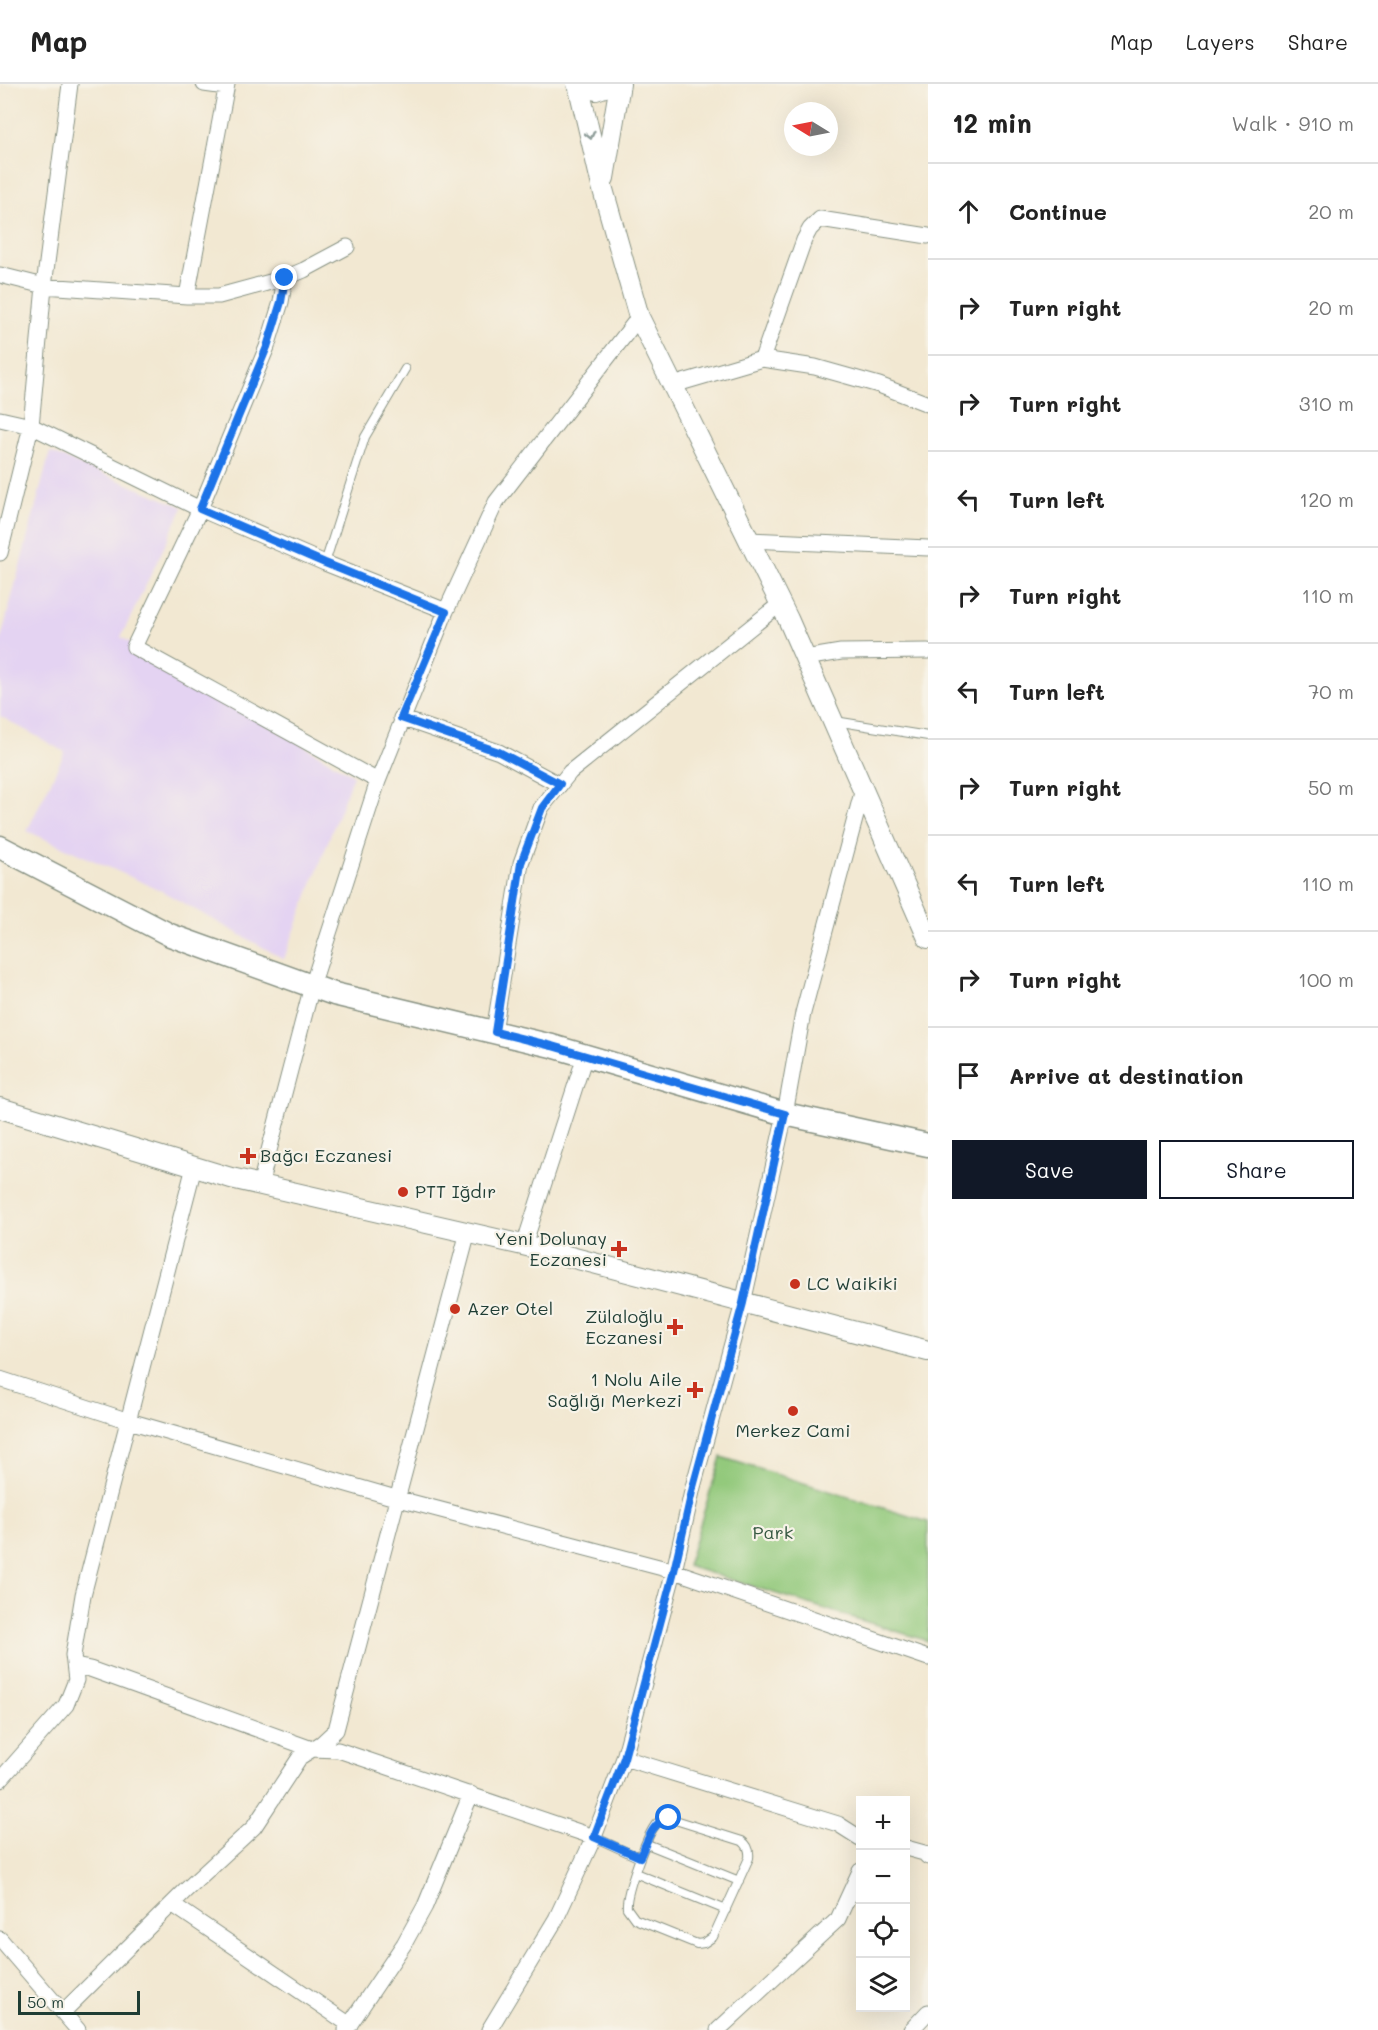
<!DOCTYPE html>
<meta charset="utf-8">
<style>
:root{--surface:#fff;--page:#f6f6f6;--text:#222;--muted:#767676;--line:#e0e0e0;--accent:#111827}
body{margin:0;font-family:Mali,sans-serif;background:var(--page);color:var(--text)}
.controls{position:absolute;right:18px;bottom:18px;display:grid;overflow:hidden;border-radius:0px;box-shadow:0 6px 24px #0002}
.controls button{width:54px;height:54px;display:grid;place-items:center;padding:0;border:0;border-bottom:2px solid var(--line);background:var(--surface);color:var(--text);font:30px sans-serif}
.compass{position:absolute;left:784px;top:18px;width:54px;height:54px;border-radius:50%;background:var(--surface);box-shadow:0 6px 24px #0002;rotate:280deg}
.scale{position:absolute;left:18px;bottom:15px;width:122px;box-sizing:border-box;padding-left:6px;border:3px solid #1f3d34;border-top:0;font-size:16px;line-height:21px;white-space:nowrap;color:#1f3d34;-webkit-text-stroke:4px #f7f3e8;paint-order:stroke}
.stop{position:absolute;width:18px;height:18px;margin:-14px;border:4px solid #1a73e8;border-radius:50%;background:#fff}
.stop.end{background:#1a73e8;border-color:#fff;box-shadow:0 2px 6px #0008}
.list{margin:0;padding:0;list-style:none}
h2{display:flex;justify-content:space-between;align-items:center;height:78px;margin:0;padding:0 24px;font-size:26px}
h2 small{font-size:20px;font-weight:400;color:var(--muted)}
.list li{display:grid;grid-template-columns:39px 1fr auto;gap:18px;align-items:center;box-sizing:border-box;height:96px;padding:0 24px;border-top:2px solid var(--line)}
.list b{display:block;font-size:22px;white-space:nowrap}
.list em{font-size:20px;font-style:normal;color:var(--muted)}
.actions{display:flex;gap:12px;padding:18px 24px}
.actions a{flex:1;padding:14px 0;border:2px solid var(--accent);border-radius:0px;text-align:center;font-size:21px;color:var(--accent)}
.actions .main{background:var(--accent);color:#fff}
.icon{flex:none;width:33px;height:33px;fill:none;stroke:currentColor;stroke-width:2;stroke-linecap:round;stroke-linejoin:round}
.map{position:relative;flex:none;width:928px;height:1946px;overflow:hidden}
header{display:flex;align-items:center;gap:36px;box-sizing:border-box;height:84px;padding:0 30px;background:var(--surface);border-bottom:2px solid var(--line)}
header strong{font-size:28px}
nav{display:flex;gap:33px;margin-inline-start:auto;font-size:21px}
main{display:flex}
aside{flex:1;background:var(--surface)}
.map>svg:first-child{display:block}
.built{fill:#e4d3f2}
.green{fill:#93c97b;stroke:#598358;stroke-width:1.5}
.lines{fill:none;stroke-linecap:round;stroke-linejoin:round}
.service-casing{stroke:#889283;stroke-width:10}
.minor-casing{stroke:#889283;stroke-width:17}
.tertiary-casing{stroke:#889283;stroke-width:22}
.secondary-casing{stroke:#889283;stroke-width:25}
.service{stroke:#fff;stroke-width:8}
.minor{stroke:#fff;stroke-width:15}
.tertiary{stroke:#fff;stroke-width:20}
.secondary{stroke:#fff;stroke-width:22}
.oneway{stroke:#8f9e9a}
.route{stroke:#1a73e8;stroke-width:8}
.poi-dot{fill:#c8321e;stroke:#f7f3e8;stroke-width:2}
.labels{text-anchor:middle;stroke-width:4.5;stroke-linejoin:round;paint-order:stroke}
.poi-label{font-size:18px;fill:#1f3d34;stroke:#f7f3e8;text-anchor:start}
.park-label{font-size:18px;fill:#365942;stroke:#f7f3e8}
</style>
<header>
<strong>Map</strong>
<nav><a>Map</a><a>Layers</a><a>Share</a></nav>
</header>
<main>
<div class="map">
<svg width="928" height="1946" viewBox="0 0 928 1946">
<rect width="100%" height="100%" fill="#f7f3e8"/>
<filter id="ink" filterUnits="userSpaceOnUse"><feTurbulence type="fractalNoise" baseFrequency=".0167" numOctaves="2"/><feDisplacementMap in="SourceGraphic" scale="12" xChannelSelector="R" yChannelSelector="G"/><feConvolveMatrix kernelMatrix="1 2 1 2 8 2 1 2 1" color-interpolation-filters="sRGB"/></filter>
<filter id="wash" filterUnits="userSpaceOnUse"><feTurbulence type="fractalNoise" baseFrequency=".008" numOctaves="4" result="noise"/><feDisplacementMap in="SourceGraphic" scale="24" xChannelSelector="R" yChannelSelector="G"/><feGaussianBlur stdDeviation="1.35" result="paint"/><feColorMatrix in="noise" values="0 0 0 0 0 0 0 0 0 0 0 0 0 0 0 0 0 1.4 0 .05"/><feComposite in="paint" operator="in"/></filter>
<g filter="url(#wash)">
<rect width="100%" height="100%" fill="#f2e8d2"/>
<path class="built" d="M50,368L183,423L121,553L353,691L284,875L160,806L27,747L65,668L0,632V558Z"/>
<path class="green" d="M721,1373L928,1438V1557L687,1482Z"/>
</g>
<g filter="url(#ink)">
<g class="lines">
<g class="service-casing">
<path id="service" d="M325,479L365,353L405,285
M835,637L928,652
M669,1734L742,1757C748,1761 750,1766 749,1774L713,1853L704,1859L697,1860L635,1835L627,1824C625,1810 647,1751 656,1740C660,1736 664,1735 669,1734Z
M594,1753L640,1774
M647,1760L739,1797
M635,1789L726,1826"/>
</g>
<g class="minor-casing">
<path id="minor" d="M204,0L226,3
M0,191L44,202L187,212H219L285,194L304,186L347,163
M285,194L281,218L267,263L200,425L134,563L378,697
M187,212L227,0
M762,275L804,156L810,145L820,135L928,152
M673,301L762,275L815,283L879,301L928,320
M0,335L31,342L200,425L325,479L446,527
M749,456L928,464
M0,469L31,342L44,202L70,0
M805,574L841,568L928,567
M401,634L499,668L560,701
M494,948L521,779L541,724L570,688L780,520
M260,1101L312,902L378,697L446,527L496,418L639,233
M524,1161L585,972
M0,1295L129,1337L399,1415L674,1487L928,1574
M75,1582L90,1585L312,1665L338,1666L594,1753
M624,1674L838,1740L860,1754
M0,1696L66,1621L76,1596L73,1571L83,1511L194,1083
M906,1764L924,1769L928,1773
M172,1820L350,1941
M0,1855L78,1946
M63,1928L186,1806L254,1743L300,1673L322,1659L336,1646L468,1148
M346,1946L404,1860L425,1822L471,1710
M489,1946L556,1835L594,1753L624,1674L674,1487L693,1403L743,1219L785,1030L803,929L863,705
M718,1946L838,1835L860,1787
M911,1946L928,1928"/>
</g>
<g class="tertiary-casing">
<path id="tertiary" d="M577,0L596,6L613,0
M578,0L602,102L639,233L788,535L928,854
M604,94L620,0
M0,1024L231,1094L540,1165L928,1267"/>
</g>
<g class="secondary-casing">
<path id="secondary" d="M0,763L170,851L334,910L552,962L785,1030L928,1061"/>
</g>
<use href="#service" class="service"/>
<use href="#minor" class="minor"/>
<use href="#tertiary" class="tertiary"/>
<use href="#secondary" class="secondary"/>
</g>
<defs><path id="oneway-chevron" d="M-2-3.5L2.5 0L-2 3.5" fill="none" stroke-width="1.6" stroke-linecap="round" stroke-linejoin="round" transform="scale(1.5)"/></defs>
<use class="oneway" href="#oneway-chevron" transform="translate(590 51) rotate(77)"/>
</g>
<g class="lines" filter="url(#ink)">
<path class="route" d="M285,194L281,218L267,263L200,425L325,479L446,528L401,634L499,668L560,700L542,724L521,779L495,948L552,962L785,1030L743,1219L693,1403L674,1487L624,1674L594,1753L640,1773C647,1759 651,1738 669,1734"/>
</g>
<g class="poi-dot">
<path d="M245 1063h6v6h6v6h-6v6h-6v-6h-6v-6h6z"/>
<circle cx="403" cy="1108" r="6"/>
<path d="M616 1156h6v6h6v6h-6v6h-6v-6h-6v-6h6z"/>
<circle cx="795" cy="1200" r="6"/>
<circle cx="455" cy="1225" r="6"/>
<path d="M672 1234h6v6h6v6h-6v6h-6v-6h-6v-6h6z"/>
<path d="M692 1297h6v6h6v6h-6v6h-6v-6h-6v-6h6z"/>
<circle cx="793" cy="1327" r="6"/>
</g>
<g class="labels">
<g class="poi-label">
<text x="260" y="1078">Bağcı Eczanesi</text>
<text x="415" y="1114">PTT Iğdır</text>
<text x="607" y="1161" text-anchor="end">Yeni Dolunay<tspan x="607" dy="21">Eczanesi</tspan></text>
<text x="807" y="1206">LC Waikiki</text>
<text x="467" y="1231">Azer Otel</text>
<text x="663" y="1239" text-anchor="end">Zülaloğlu<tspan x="663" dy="21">Eczanesi</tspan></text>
<text x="682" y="1302" text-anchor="end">1 Nolu Aile<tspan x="682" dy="21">Sağlığı Merkezi</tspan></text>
<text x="793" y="1353" text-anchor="middle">Merkez Cami</text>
</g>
<g class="park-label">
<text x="773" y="1455">Park</text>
</g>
</g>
</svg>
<div class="controls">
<button>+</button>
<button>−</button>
<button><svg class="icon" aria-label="locate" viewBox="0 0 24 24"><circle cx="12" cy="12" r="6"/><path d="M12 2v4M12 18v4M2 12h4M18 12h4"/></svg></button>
<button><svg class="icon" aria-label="layers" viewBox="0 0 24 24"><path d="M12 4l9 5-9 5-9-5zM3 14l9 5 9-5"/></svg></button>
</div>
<svg class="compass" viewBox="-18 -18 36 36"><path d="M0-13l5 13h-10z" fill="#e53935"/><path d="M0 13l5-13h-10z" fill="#767676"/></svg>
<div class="scale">50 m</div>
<div class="stop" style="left:669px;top:1734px"></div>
<div class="stop end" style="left:285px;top:194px"></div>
</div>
<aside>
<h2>12 min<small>Walk · 910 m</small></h2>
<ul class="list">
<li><svg class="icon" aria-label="ahead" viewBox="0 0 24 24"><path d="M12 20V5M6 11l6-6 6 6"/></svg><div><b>Continue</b></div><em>20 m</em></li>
<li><svg class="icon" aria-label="right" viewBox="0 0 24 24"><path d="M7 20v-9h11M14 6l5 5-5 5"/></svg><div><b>Turn right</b></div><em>20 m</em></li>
<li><svg class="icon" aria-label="right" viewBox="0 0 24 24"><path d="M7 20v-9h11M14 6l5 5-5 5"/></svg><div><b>Turn right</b></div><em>310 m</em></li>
<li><svg class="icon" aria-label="left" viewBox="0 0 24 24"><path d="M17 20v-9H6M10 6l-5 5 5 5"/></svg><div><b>Turn left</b></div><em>120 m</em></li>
<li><svg class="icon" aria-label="right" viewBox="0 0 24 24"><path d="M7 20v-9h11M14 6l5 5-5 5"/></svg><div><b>Turn right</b></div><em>110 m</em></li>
<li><svg class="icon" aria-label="left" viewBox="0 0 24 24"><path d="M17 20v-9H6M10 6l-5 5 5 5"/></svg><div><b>Turn left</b></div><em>70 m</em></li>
<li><svg class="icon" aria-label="right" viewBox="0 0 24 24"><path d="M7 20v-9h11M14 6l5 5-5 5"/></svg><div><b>Turn right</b></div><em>50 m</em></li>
<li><svg class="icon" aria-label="left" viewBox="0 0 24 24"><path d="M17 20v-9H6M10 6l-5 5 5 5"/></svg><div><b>Turn left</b></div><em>110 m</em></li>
<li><svg class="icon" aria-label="right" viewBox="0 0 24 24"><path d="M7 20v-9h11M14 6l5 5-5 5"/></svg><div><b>Turn right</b></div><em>100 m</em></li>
<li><svg class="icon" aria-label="arrive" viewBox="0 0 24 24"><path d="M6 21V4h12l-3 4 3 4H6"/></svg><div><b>Arrive at destination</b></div></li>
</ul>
<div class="actions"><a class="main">Save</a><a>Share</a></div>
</aside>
</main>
